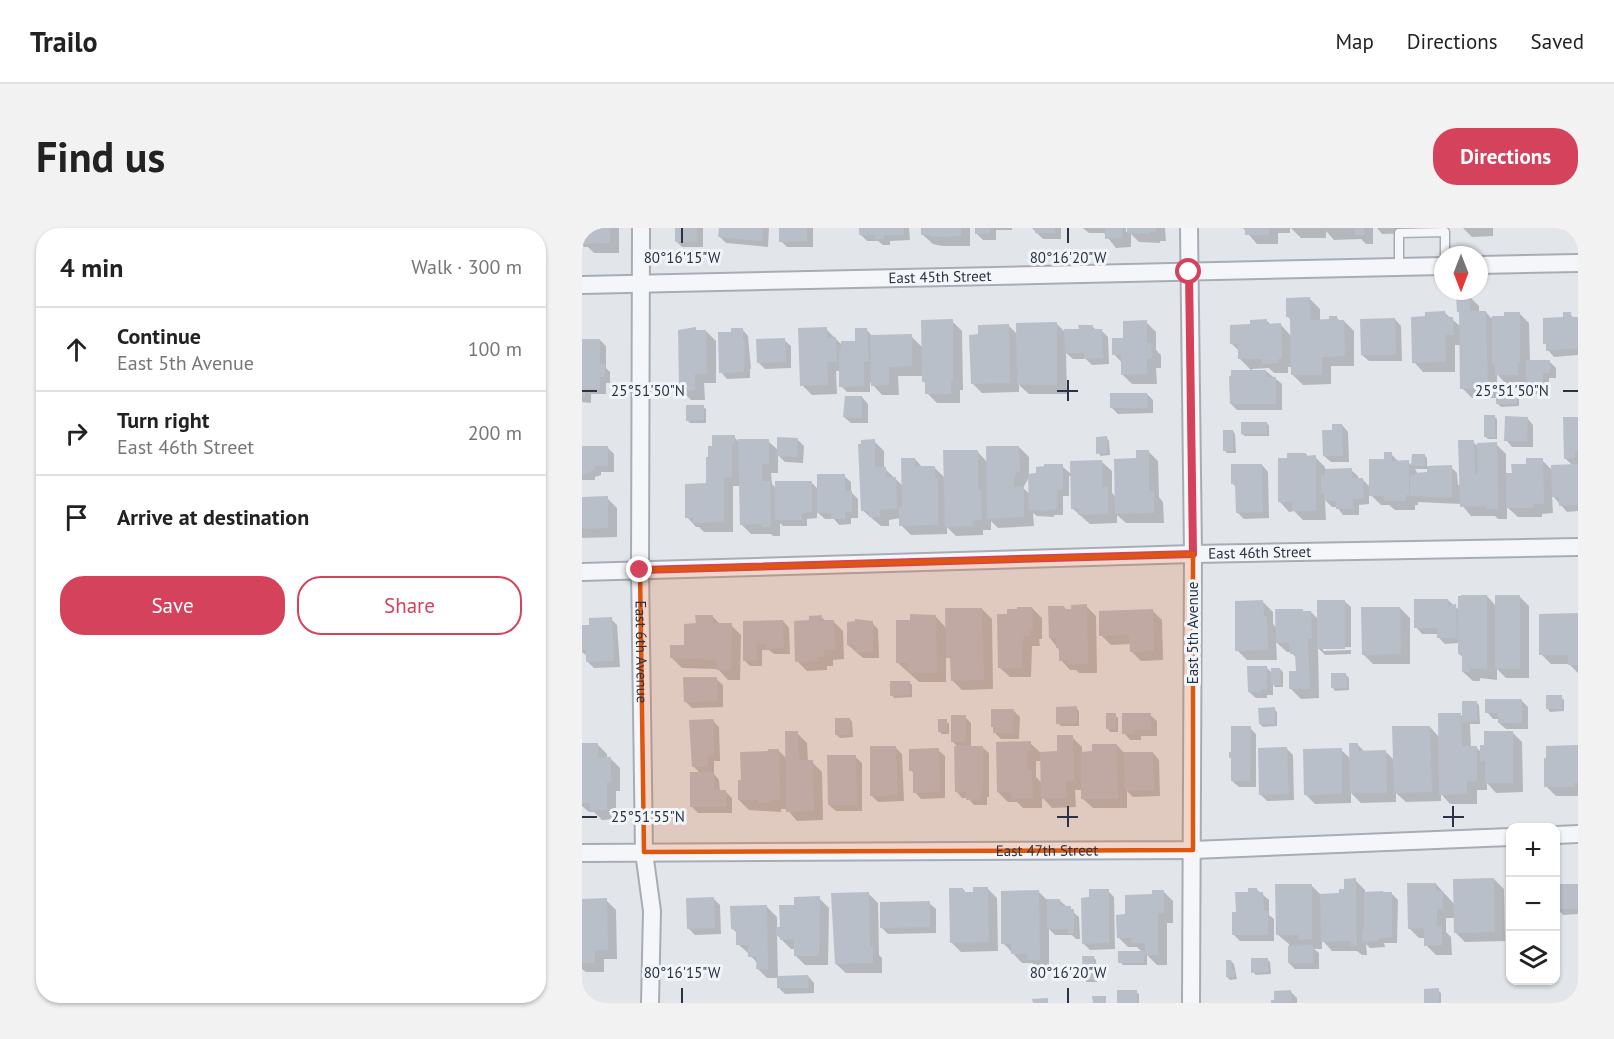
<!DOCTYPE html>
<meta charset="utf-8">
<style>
:root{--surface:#fff;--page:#f2f2f2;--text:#222;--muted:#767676;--line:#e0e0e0;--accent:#d5425b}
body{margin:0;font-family:"PT Sans",sans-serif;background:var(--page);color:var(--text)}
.controls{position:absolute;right:18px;bottom:18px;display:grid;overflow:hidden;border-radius:12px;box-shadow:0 2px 4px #0004}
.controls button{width:54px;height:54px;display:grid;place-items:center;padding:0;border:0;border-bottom:2px solid var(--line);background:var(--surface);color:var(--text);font:30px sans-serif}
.compass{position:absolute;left:852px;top:18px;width:54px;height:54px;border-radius:50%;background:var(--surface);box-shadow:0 2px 4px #0004;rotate:180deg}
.stop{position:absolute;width:18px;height:18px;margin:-14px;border:4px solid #d5425b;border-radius:50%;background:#fff}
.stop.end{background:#d5425b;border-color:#fff;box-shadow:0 2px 6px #0008}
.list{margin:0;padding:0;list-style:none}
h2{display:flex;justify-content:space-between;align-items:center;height:78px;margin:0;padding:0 24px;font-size:26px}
h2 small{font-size:20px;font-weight:400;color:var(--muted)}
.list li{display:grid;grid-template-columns:39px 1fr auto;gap:18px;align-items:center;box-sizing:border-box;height:84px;padding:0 24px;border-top:2px solid var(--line)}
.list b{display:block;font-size:22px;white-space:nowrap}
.list p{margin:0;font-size:20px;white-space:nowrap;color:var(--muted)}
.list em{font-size:20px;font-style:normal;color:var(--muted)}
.actions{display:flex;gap:12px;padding:18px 24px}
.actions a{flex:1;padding:14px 0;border:2px solid var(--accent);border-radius:24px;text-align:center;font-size:21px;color:var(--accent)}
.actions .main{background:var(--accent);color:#fff}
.icon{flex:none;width:33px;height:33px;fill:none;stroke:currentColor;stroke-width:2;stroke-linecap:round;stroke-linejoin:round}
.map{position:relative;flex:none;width:996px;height:775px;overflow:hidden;border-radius:24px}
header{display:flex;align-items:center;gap:36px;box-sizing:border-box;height:84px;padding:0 30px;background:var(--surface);border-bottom:2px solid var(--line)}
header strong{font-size:28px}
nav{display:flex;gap:33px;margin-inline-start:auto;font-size:21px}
.intro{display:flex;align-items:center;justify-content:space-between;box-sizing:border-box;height:144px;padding:0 36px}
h1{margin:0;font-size:42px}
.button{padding:15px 27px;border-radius:24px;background:var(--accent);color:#fff;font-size:21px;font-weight:700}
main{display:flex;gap:36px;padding:0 36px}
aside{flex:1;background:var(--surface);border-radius:24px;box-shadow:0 2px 4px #0004}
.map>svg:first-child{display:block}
.shadow{fill:#0003;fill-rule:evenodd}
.building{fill:#b9bfc9}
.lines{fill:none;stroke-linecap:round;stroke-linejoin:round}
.service-casing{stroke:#a7adb6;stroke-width:11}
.minor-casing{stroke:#a7adb6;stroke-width:20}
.service{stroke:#f5f6f9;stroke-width:8}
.minor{stroke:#f5f6f9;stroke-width:16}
.route{stroke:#d5425b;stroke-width:8}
.marked{fill:#de570f;fill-opacity:0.2;stroke:#de570f;stroke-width:4.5;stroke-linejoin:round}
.ticks{fill:none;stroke:#293344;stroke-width:2}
.labels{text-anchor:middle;stroke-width:6;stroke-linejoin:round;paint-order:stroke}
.street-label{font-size:15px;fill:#293344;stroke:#f2f5f8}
.ticks-label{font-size:15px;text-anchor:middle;fill:#293344;stroke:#f2f5f8;stroke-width:6;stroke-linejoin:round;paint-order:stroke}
</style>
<header>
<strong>Trailo</strong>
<nav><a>Map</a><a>Directions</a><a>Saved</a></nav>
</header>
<div class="intro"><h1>Find us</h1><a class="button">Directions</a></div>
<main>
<aside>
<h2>4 min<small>Walk · 300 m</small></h2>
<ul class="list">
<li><svg class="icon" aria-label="ahead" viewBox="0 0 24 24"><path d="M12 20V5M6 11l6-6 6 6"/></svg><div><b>Continue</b><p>East 5th Avenue</p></div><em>100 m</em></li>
<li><svg class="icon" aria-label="right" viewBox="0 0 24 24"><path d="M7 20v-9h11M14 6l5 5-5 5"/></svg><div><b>Turn right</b><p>East 46th Street</p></div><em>200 m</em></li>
<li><svg class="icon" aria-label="arrive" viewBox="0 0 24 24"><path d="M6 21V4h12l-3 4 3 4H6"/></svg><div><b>Arrive at destination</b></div></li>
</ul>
<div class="actions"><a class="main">Save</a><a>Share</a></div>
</aside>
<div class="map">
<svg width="996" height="775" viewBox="0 0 996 775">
<rect width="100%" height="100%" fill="#e2e6eb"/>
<path class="shadow" d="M0,0H37V25H12L6,19H2L0,17Z
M97,0H121V19H100L94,13Z
M138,0H187L186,19L144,15L138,9Z
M198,0H231V19H205L199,13Z
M278,0H327L328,12L308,13V17H301L296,13H285L279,7Z
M341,0H388V18H360L351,16L341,7Z
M395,0H430V2H414V12H401L395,6Z
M450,0H479V11H461Z
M501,0H544V4H547V0H583L584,13H578V15L557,14L549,6V19L534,20L522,5H507Z
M661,0H708V5H696V16H675Z
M709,0H791V16H784L779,11L752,12L744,3V10H719Z
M795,0H829V5L800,6Z
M881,0H911V8L890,9Z
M975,0H996H991V3H983L980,0Z
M887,68L897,78V84H904L909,90H923L937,85L947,95L948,133H967L974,140V150H967V166H952L946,159V156H924L915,146V168H934L937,170V178L919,179L916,176V170H890L880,160L879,117H873V144H841L832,134L863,85L879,99V86L876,84Z
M728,71L738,81V93L755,90L758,93H762L772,103V138H749V156L721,157L711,147V139H706V145H692L687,140L670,141V143L658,131V124L650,116L670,98L684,92L689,97H699L710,109V93L706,89Z
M988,86L993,91H996V127L972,129L966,122V118L963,115Z
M813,91L819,98L820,133H787L780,127Z
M370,93L380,103L381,162H378V175H355L345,165V157L341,153V148H316L317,167H300L288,154V164H265L259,158V143H254L255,166L230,167L220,157L244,101L261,118L275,114L284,101L291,109L329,108L341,120Z
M564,94L574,104V122L579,127V140H574L575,156H550L540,146V135L532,126L543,111Z
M474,95L484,105L510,98L515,103H520L526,109L527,136L510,137L504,131H491L484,125L485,166H447L437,157V164L400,165L390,155L398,108L426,97L436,107Z
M160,101L166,108L169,141H168V150L145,151L139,144L150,105Z
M124,103L134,113V155H122L123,172H109L99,162Z
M0,112H18L24,118V140L28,144V155H24V166H9V175L0,174Z
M202,112L209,118V140L183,141L176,134Z
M684,143L700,156V182H655L649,176Z
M565,166L571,172V185L536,186L530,180Z
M280,169L286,176V195H269L262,189Z
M121,179L124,181V195H108L105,192Z
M912,188L915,191V211H906L903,208Z
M945,190L951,197V219H930L924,212Z
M996,190V283L985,284L970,267L971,285L960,286V289H936L925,279V291H916L913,288H889L879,276L836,274V277H833V282H813L807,277H799L787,265V276L777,277V287H761L755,279H750L743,272L744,292H721L712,283L707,284L698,274L724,226L726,229H733L743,239V242H769L776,248V252H781L789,260L803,232L809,226L817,234H826L831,238V227H842L845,230V239H869L875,245L876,257H879L891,214L897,219L914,216L924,226V247L931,246L960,232L971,243L991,238L983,230ZM833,241H846V246H836Z
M685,195L687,198V208H663L660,206Z
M760,197L766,204L767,234H749L742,228L752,203Z
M651,203L653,206L654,225H645L642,222Z
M152,209L156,213H186L197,223L215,211L222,218L221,235L203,234L196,227V245H189L190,256L195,261L229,254L236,261L262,248L269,254V264L276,271V290H269V296L257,297L252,291H243L235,284V290L225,291V298H201L198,295V308H191L189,306H169L159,296V258H151V304H122L117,299H114L105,289L126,257Z
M525,210L527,213L528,227L519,228L516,225Z
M292,213L302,223V240L321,258L333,231L341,240L352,239L363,250L395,223L405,234L437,219L447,229V247L480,238L490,247L520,234L530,243V265L534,269L555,232L566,223L576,233L577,269L581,274L582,295H544L535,287V295L508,296L491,281L490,248H487V268H481V287H472V289L455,288L451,285L452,298L416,300L409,293V302H401V307L374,308L365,299V306L329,307L319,297V290L307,292V298H299L280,282ZM447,249L448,266L441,260Z
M0,220H26L32,226V244H19V247L13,249V252H0Z
M680,237L686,244L687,290L662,291L655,284V260L651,256Z
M25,270L35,280V309L0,310V271Z
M905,368L914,378L937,368L947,378V450H924L915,441V452L898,450V453H891L881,444V429L877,426V415L863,416L856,409V406H840L834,399L866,372L877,382Z
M762,373L769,379V419L741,420V423L769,422V426L743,427L736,420L737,470L719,471L709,461L715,444V431L709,424H705L694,414L695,432H665L655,422L681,374L691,384V396L695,400L722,384H729L737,392Z
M504,378L514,388L515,445H497L494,442H488L479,432L478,423L468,410L482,379L485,382Z
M450,380L460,390V411H457L458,418H450L449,449H428L418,440L426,387Z
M818,380L828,390V436H791L781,426Z
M400,381L410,391L411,461L380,462L370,452V433L364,427V454H337L316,435L329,393L354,389L365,401Z
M570,382L580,392L581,432L559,433L549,423V416L529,417L519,407Z
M996,387V445L987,436H969L959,426Z
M130,388L139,397H149L159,407L158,452H146L136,441L100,440L90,430L103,418L115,397Z
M239,389L244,393H251L261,403L262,431L251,432V438H245V442L225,443L215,433L228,394Z
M29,391L35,397L38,439L12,440L5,433V428L0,424V398H9Z
M201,393L207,400L208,426H192L187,422H180V438H168L162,432L163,394Z
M290,395L296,401L297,430H281L266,417Z
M684,439L690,445L698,441L701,444V459H693L691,456V467H685V470H674L667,464Z
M764,447L767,450V462L753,463L751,460Z
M134,451L141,457V479L110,480L103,473Z
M327,454L330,457V469L312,470L310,467Z
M979,469L982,472V483L968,484L966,481Z
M939,472L946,479V501H924L917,495V491H911L905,484Z
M894,474L897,477L898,496H888L889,519H894L899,524L930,504L940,514L941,564L914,565L905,555V562H895V576H868L859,566V573L824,574L814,565V574L779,575L769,565V575L733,576L723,566L759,522L769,531L775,516L783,524H804L813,533L848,499L857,509L879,487L882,490Z
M494,480L497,483V498H479L476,495Z
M692,481L695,484V498L681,499L678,496Z
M432,483L438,489L437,511H419L413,505L411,499Z
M533,487L536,490V504H528L526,501Z
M568,487L575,493V508H559V512H548L542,505Z
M383,489L389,495V519H400L407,525V569H405V577H392L386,570H380L374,563L376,519L371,514Z
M268,491L270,494L271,509L258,510L255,507Z
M131,493L137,499L138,533H132V546L137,552L138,564H144L150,570V585H116L110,579L118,545L111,538Z
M364,493L367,496V506H360L357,503Z
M668,500L674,506V559H657L650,553Z
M215,505L225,515L226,534H230L240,544L241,592L215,593L205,581H199V584L167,582L157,572L160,553L197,523L205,531Z
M490,509L500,519V525H512L535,517L543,526L571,525L577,532L578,568L551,569L545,563V580H511L501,571V562H493L494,579L470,580L460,569V580H441L435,574H426L416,564L448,515L459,525H476ZM454,533H460V555L454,549Z
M0,516H15L25,526V530H28L38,540V563H34V591L20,592L12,584H7L0,578Z
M313,519L320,526L322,573L296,574L289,567Z
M996,519V568H974L964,558Z
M705,521L711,527L712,572L685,573L678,566Z
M356,522L363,528V570L339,571L333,564L332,546L329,542Z
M273,529L280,535V583H254L247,577Z
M912,651L922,661L923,713L883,714L873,704V690H864V704L869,709L870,727H854L844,717V710H837L827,700L854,656L873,677Z
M773,652L783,662V666L809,665L816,672L815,715H802L803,719L788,720L784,716L785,727H780L775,723H750L740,712V721H732L737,725V741H713L707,735V716L695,706L729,657L739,667H759Z
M996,657V686L981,687L974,679V668Z
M405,660L415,670L416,723L379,724L369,714L381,661L385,666L393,665Z
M674,661L687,672V687L692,691V713H658L652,707L668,665Z
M526,663L532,669L533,721L508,722L501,715L509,671Z
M581,663L591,673V695H585V737H575L565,727V737H541L538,734L561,725L555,719H546L536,709L571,668Z
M457,664L465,672H477L497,689L498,711H494L490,707H473L467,701V741H457L450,735H440L421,715Z
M286,665L296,675L297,727L300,730V745H264L254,736Z
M237,670L247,680L246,737H223L213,727V721H209L195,707L196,749L226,748L232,755V765L203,766L197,760L196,750H185L175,740L176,736L167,726L156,716V706L150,700L185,679L195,689V701H199L213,678Z
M132,671L138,677L139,706L113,707L106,700Z
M0,672H24L34,682L35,731H22V744H4L0,741Z
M347,675L354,681V705L306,706L299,699Z
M511,729L514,732L515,754H505L502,752Z
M685,731L688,734L689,746L674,747L671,744Z
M649,733L652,736L655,751L648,752L645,749Z
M856,762L859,765V775H844Z
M554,764L557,766V775H537Z
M709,764L715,770V775H691Z"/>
<path class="building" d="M0,0H28V15L1,16Z
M93,0H115V14H93Z
M137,0H181L180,13L136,9Z
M197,0H225V13L197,14Z
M277,0H322V7H302V11H293V7H277Z
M339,0H379V8L348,9V7H339Z
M393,0H408V6H393Z
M453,0H473V5H453Z
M523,0H540V10L523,11Z
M545,0H574V4H568V6L545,5Z
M663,0H687V7H663Z
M773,0H782V7H773Z
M888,66V83H904L906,161H878L877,84H875L874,67Z
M728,69L729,92L747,91V88H755V92H762L763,128L740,129V147H709L708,89H704V70Z
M863,83L864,89H871L872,107H863L864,134L830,135L829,89L843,88V84Z
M922,84H938V135H936V147H913V136H910V88H922Z
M981,84H989V89H996V120L964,123V116H961V90L981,89Z
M813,90L814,127H779L778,91Z
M371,91V153H369V166H343V154H340L339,92Z
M685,91V96L699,95L700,130H697V135L680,136V131H656V116H648V97L668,96V92Z
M565,92V115H569L570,131H565V146L539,147V126L530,127V110H541V93Z
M475,94V157H435L434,95Z
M427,96L428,155L389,156L387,107L396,106V97Z
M496,97H511V101H520L521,130L502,131V125H483L482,101H497Z
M114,99V102H124L125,146H113V162L97,163L96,102Z
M245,99V110L254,109L255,134H245L246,157L218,158L216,100Z
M149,100H161V112H163L162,144L137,145L136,104H149Z
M273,100H285L287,134H282V158L257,159V122H259V113H273Z
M330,106V138L307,139V157L289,158L288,107Z
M203,110L204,134L175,135L174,111Z
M0,111H18V136H23V149H18V161H3V169H0Z
M944,132H968V145H961V160H944Z
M649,142H684V149H694V176H648L647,148H649Z
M528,165H565L566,180H528Z
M914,166H935V176H914Z
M263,168H280V190L261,189Z
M104,177H122V192L104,193Z
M902,187H913V209H902Z
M923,188L946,189L945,213H922Z
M981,189H996V223H993V230L982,231Z
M659,194H685V206H659Z
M750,196H760L761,228H741L740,202H750Z
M641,202H651V223H641Z
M130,207H153V217H150V249H142V294L111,295V290H103V256L124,255V229H126V218H130Z
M525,208V225L514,226V209Z
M195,209L216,210L215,229L195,228Z
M156,211H187V236H180V253H188L189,299H180V296L158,297Z
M293,211V239H304V249H314L315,280L298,282V289H287V283H279L276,216H279V212Z
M876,212H892L893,245H896L895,215L915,214L916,281H904V278L878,279Z
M0,218H26V238H13V241L7,244V246H0Z
M404,218H437L438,243H436L432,250V259L442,258V289L405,291Z
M361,222H396V262H399L400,292L391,293V298L363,299Z
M554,222H567V263H572V285L533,286L532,231L554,230Z
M802,224H810V233L827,232V267H824V273H802V268H787V231H802Z
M705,225H724V228L734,227V283H710V274H696V230H705Z
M830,226H843V238H829Z
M319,230H333V238H353V250H356V297L317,298V279H320Z
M944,230H961L962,276H951V280H924V245H930L929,236H944Z
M520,232L521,259L526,258V286L496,287V281H489L488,233Z
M462,236H481V262H475V281L461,283V282H447L446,246L454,245V239L462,238Z
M649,236H680L681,284L654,285L653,256H649Z
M996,236V277L977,278L976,269H970L969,237Z
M870,237V270L828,268V247H833V245L845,244V238Z
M770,240V250H781L782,271H771V281H754V273H742V265L739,266V247H743V241Z
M235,246H263V263H270V284H263V291H249V285H235Z
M193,253H230V284L220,285V292H193Z
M26,268V300L0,301V269Z
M879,367H905V442L888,440V444H880V426H876V368H879Z
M913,367H938V441H913Z
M832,371H866V377L874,376L875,410H855V400H832Z
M681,372L682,388H685L686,422L653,423V373Z
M735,372H763V421H735Z
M505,376L506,436H486V432L477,433V420H474V410H467L466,378H482V381H489V377Z
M435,379H450L451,402H448L449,408L441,409L440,440H416L415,386H425V381H435Z
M779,379H818L819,426L780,427Z
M363,380H400L402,452L369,453L368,430H364Z
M571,381L572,423L548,424L547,407L517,408V383Z
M693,381H721V383H729L730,411H726L728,461H707V443H714L713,426H708L707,415H694Z
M996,385V437H986V427H957V386Z
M328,386L354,387L355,445H326V435H314V392H328Z
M113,387H131V395H150L149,442H134V432L88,430V417H102V396L114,395Z
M240,387V392H252L253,422H242V429H236V433L213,434L212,393L227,392V388Z
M30,389L32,433L4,434V422H0V397H7V390Z
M273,391L291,393V424H273V417H265V394L273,393Z
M201,392L202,420L184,421V416H174L175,432L161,433V393Z
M665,438H685V461H679V464H666Z
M689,440H698L699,457H689Z
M749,445H764L765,460H749Z
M101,449H135L136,473L102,474Z
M308,453H328V467L308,468Z
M964,467H980V481H964Z
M903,471H940V495H916V485H903Z
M880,473H895V493L880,494Z
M495,478V495L474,496V479Z
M693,479V496H677L676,480Z
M409,481H432L431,505H411V499H409Z
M524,485H534V501H524Z
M540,485H569V502H553V506H540Z
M856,485H879L880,518H895V553H885V566L857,567Z
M369,487H384V514H369Z
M253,490H268V507H253Z
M132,491V528H126V539H110L107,492Z
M356,491H365V503L356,504Z
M649,498H669L668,553H649V530H647V524H649Z
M810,498H848L850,564L812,565Z
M203,503H216L217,532H231L232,583L204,584Z
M902,503H931V555H903V533H898V517H902Z
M475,507H491L492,553H484V570L459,571L458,524L475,523Z
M449,513V523H445V542H450L451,570L430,571L429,564H415L414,514Z
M0,515H16V529H29V554H25V582H8V575H0Z
M767,515H776V523L804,522L805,565H768Z
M510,516H535L536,571H499V524L510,523Z
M996,517V555H992V559H962V530H964V518Z
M288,518H314L316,567L288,568Z
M372,518H401V563H399V571L384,572V564H373Z
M705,519L707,566L677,567L676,520Z
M357,520L358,564L331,565V543H327V521Z
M760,520V566L722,567L721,521Z
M186,521H197L198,572H190V575H176V572H156V552H159L158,524L186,523Z
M542,524H571L572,562L543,563Z
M245,527H274L275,577H246Z
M108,544H132V562H144V579H108Z
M774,650L775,718H769L768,713L739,714L738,666L757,665V661H762V651Z
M912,650L913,704L872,705L871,651Z
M825,655H854V663H861V681H855V698H860V717L842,718V700L826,701Z
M693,656H730V711L717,712V707H694Z
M974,656H996V681H974Z
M391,659H406L407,714L368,715L367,660H381V664H391Z
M666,660H675V664H681L682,683H686V707H650V684H654L653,664H666Z
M507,661H527V715L500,716L499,670L507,669Z
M457,662L458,732H445V726H429V716H419V663Z
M570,662H582V685H576V727H562V735H536V723H563V715H550L549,710H535L534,687L543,686V667L570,666Z
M801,663V664H810V709L797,710V713L780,714V702L782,701V664Z
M287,664L288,719H291V735L253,736L249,665Z
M238,668L237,728H212V711L198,712V708H194V699H198L197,677H212V669Z
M132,669L133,700L105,701L104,670Z
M25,670L26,722H13V735H0V671Z
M465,671H478V678H489V681H492V705L486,706V701H465Z
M348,673V699L298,700V674Z
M185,677L186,741H174L175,729H166V717H154V701H149L148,678Z
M731,717V735H706V718Z
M500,728H512L513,752H501Z
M669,730H686V744L669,745Z
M644,732H649L650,742H653V749H644Z
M226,747L227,760H195V748Z
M857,760V775H842V761Z
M535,762H555V775H535Z
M709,762L710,774L689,775V772H692V763Z
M510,768H524V775H511Z
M466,770V775H451L450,771Z"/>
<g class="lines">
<g class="service-casing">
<path id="service" d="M817,39V5L863,4V27"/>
</g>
<g class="minor-casing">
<g id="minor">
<path id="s1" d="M59,0L58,342L62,624L70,683L68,775"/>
<path d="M607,0L611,326L609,775"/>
<path d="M897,37L996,35"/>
<path id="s2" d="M0,57L861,38"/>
<path id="s3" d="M0,344L611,326L996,319"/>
<path d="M974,607L996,606"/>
<path id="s4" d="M0,625L611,622L928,609"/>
</g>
</g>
<use href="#service" class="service"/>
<use href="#minor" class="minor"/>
</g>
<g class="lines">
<path class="route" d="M58,342L611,326L607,44"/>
</g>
<path class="marked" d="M611,326V622L62,624L58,342Z"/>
<path class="ticks" d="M100,0V15M486,0V15M486,152V173M0,163H15M475,163H496M981,163H996M486,578V599M871,578V599M0,589H15M475,589H496M861,589H882M100,760V775M486,760V775"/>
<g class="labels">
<g class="street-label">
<text dy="5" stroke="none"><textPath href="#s2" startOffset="358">East 45th Street</textPath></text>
<text dy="5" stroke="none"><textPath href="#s3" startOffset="678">East 46th Street</textPath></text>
<text transform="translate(611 405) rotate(-90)" y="5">East 5th Avenue</text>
<text dy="5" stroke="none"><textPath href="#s1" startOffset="424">East 6th Avenue</textPath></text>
<text dy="5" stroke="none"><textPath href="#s4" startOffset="465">East 47th Street</textPath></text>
</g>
</g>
<g class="ticks-label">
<text x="100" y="35">80°16'15"W</text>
<text x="486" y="35">80°16'20"W</text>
<text x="930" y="168">25°51'50"N</text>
<text x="66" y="168">25°51'50"N</text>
<text x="66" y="594">25°51'55"N</text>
<text x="100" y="750">80°16'15"W</text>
<text x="486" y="750">80°16'20"W</text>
</g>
</svg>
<div class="controls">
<button>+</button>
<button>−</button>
<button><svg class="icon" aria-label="layers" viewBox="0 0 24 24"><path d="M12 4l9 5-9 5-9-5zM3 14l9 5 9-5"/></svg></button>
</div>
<svg class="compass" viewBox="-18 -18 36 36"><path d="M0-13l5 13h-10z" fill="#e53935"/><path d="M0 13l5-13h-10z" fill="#767676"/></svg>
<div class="stop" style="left:607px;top:44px"></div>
<div class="stop end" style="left:58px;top:342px"></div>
</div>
</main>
